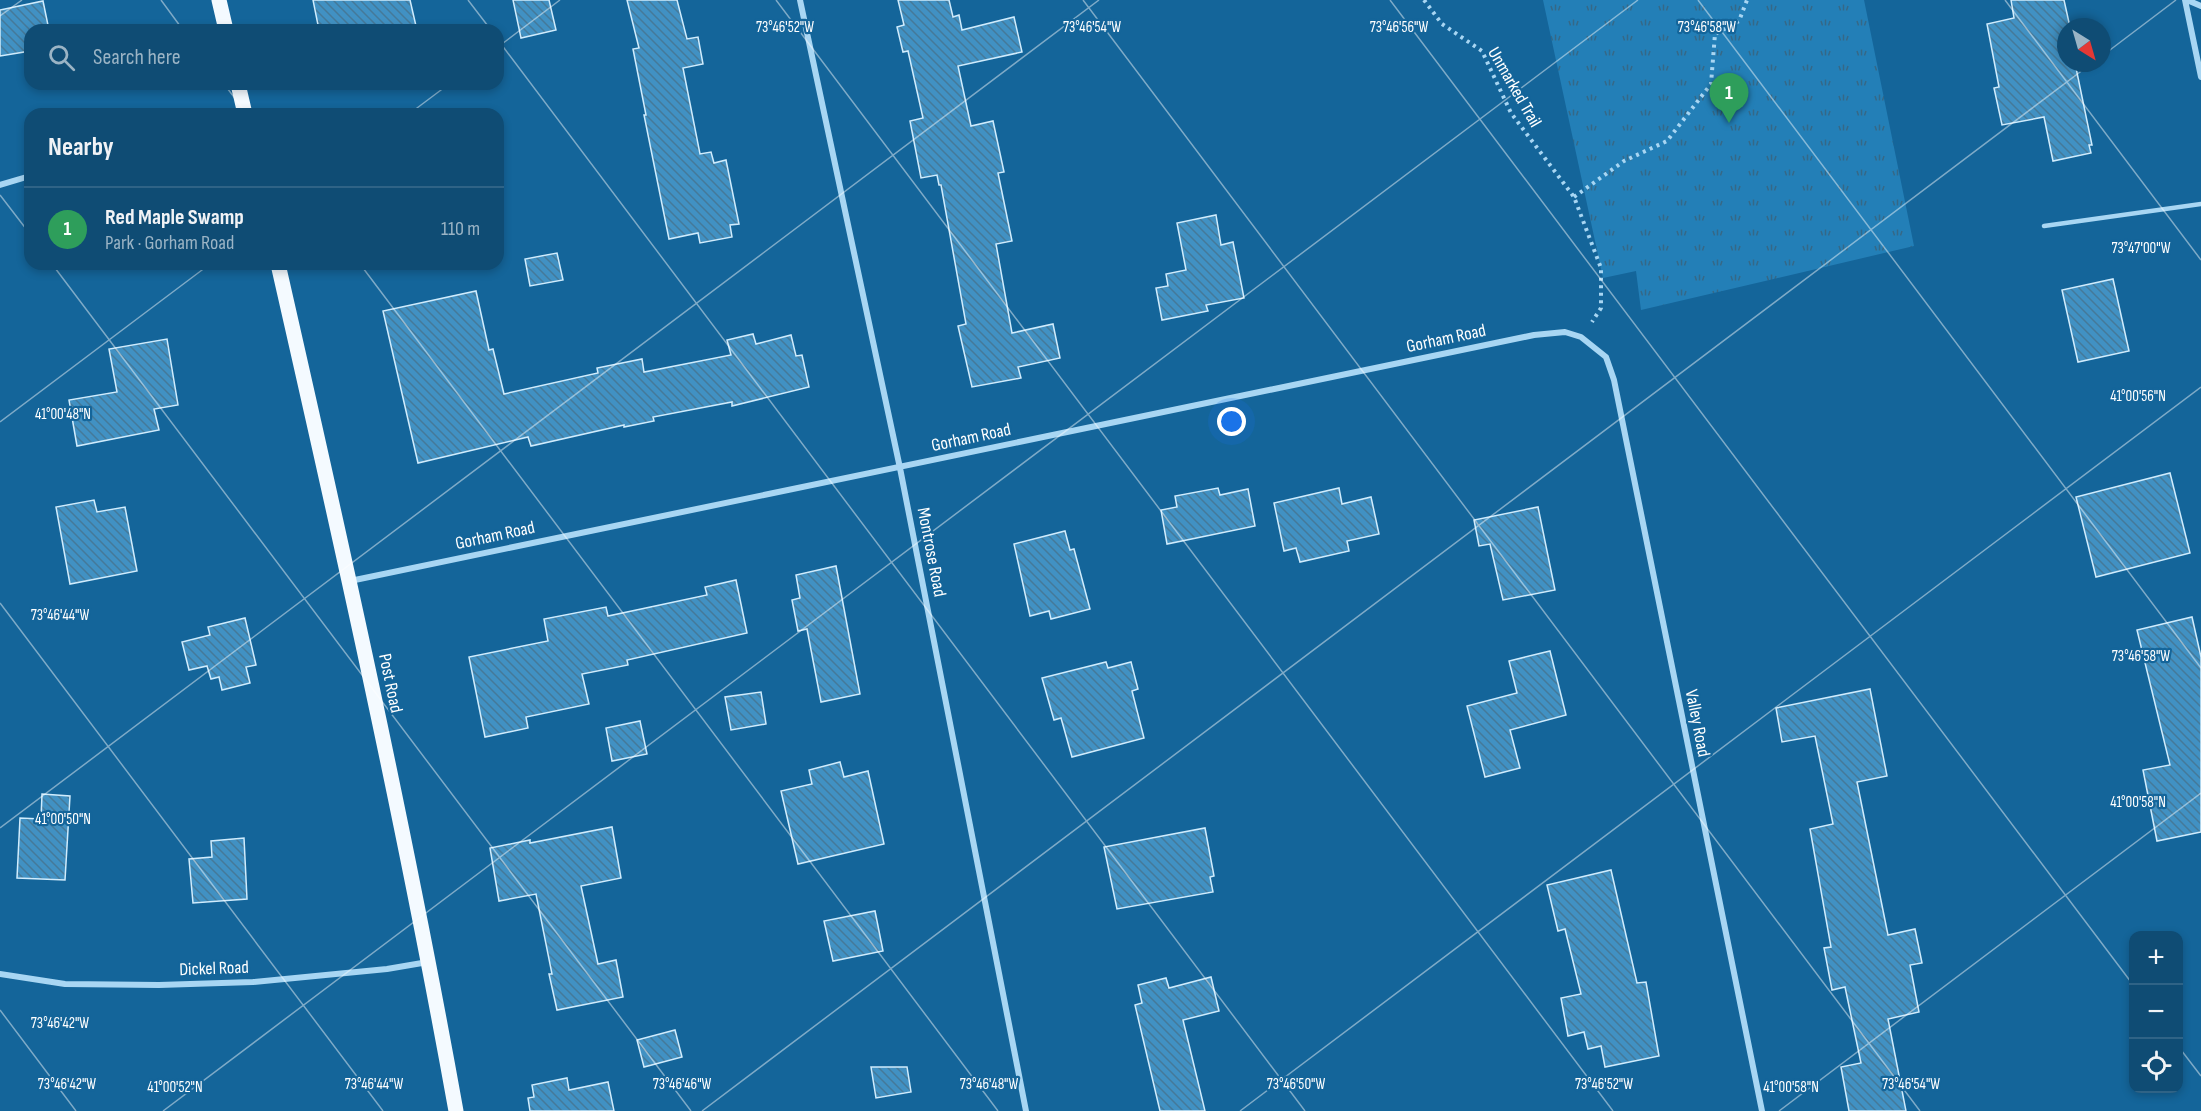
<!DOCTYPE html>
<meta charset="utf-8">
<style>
:root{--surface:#0f4c74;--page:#185379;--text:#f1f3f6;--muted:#9bb4c5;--line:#2f6386;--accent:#8c9099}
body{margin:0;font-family:"Sofia Sans Condensed",sans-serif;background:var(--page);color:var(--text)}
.controls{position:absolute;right:18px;bottom:18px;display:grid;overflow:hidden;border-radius:12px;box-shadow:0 3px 9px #0003}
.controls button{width:54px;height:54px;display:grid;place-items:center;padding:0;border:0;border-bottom:2px solid var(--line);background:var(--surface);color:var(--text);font:30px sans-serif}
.compass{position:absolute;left:2057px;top:18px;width:54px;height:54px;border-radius:50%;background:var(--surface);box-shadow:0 3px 9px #0003;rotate:143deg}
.you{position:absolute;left:1232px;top:422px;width:21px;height:21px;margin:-15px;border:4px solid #fff;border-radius:50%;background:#1a73e8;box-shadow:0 0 0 9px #1a73e833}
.badge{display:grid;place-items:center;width:39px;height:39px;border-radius:50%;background:var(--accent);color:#fff;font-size:20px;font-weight:700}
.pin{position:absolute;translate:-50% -50px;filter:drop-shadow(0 2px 3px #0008)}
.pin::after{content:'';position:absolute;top:32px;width:21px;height:18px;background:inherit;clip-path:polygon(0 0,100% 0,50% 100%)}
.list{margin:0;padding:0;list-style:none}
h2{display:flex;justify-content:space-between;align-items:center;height:78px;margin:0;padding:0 24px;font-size:26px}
h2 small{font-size:20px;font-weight:400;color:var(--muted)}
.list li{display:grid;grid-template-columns:39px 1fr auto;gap:18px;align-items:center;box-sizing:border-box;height:84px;padding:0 24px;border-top:2px solid var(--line)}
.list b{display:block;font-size:22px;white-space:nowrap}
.list p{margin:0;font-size:20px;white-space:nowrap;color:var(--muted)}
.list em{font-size:20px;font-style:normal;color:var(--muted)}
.icon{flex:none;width:33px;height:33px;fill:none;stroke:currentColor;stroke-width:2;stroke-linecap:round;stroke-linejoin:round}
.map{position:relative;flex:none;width:2201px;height:1111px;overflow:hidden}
.search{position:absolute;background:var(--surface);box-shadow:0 3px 9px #0003;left:24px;top:24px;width:480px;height:66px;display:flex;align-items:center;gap:15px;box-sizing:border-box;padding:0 21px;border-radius:18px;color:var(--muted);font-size:22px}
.panel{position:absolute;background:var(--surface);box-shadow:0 3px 9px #0003;left:24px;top:108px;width:480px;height:162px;border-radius:18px}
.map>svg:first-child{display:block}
.park{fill:url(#park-tufts)}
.building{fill:url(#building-back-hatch);stroke:#d0ecfd;stroke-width:1.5}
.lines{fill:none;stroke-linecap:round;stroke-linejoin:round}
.path{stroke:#a8d6f3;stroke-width:4;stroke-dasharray:3 4.5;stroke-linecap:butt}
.service{stroke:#a8d6f3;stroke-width:4.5}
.minor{stroke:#a8d6f3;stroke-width:6}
.primary{stroke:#f4faff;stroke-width:15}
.ticks{fill:none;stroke:#fff;stroke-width:1.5;stroke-opacity:0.45}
.labels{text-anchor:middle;stroke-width:4.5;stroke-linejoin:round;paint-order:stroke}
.street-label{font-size:18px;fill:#fff;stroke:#14659a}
.ticks-label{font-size:15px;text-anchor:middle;fill:#fff;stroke:#14659a;stroke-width:4.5;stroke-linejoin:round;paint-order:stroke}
</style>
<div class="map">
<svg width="2201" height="1111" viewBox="0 0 2201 1111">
<defs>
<pattern id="park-tufts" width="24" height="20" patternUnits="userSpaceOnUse" patternTransform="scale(1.5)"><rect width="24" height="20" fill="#237fb7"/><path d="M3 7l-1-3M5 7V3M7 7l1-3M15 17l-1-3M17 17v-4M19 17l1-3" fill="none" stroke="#356887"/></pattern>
<pattern id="building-back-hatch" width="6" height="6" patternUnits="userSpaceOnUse" patternTransform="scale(1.5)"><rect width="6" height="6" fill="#4191c3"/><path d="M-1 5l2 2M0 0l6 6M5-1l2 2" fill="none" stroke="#457999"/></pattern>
</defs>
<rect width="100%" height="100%" fill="#14659a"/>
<path class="park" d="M1543,0H1864L1914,246L1641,310L1636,271L1603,278Z"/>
<path class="building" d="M313,0H410L416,26L399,30H319Z
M513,0H549L556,30L521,38Z
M627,0H677L687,39L698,37L703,64L683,68L700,154L711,152L714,163L726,160L739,224L730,225L732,237L700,243L698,233L669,239L644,115H646L633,49L639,48Z
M898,0H949L953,17L959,15L962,30L1014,17L1022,52L958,66L971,126L993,121L1004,172L998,173L1012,241L996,244L1012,333L1053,324L1060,358L1018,367L1021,378L972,387L958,326L966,324L941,185H939L937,175L921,178L910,121L923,118L908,51L903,52L897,27L904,25Z
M2011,0H2064L2070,27H2066V63H2075L2092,145H2089L2091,153L2053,161L2044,117L2002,125L1994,88L1999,87L1987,24L2014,18Z
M43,1L49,30H30V51L0,56V10Z
M1216,215L1221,245L1233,242L1244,298L1206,305L1208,311L1162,320L1156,288L1168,286L1166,274L1186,270L1177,223Z
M557,253L563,280L530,286L525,259Z
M2113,279L2129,351L2078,362L2062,290Z
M476,291L489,350L493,349L504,394L598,373L597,368L642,359L644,372L731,355L727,340L753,334L756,344L791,335L796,356L802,355L809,387L732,406V402L653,417L654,421L624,427V425L531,446L528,437L418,463L383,311Z
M167,339L178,405L154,409L159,430L77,446L69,400L117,392L109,349Z
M2170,473L2190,553L2096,577L2076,497Z
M1218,488L1220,495L1248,489L1255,526L1167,544L1161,510L1177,507L1175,496Z
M1339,488L1342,504L1371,497L1379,534L1347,541L1349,551L1300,562L1296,548L1284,551L1274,503Z
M94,500L97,512L125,507L137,571L70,584L56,507Z
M1538,507L1555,590L1503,600L1490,544L1479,546L1474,520Z
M1065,531L1070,550L1074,549L1090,609L1051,619L1049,611L1030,616L1014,544Z
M836,566L860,694L821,702L807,629L798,631L792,600L800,598L796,575Z
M736,580L747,633L627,660L628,665L582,674L589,704L526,717L528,728L485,737L469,657L548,641L544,619L606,607L608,616L707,595L705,587Z
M2192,617L2201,657V832L2157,841L2143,770L2170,765L2137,630Z
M245,618L256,665L246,667L250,683L222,690L219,677L211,679L207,666L189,670L182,642L210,635L208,627Z
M1550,651L1566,715L1510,730L1520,768L1485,777L1467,706L1517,693L1509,661Z
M1106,662L1108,668L1131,662L1138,689L1132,691L1144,738L1072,757L1061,718L1054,720L1042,678Z
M1870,689L1887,776L1857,782L1888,935L1915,929L1922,963L1910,965L1919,1012L1888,1019L1906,1111H1849L1841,1067L1861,1063L1845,987L1832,990L1824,948L1831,947L1810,829L1833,824L1815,736L1782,742L1776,708Z
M761,692L766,724L731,730L725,697Z
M640,721L647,754L612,761L606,728Z
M840,762L844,777L868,771L884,844L798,864L781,791L812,784L809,770Z
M42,794L70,796L65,880L17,878L20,818L41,819Z
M612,827L621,878L581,886L598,964L616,960L623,997L557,1010L549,974H552L536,894L499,901L490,848L530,840V843Z
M1205,828L1214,876L1210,877L1213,892L1117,909L1104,847Z
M244,838L247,899L193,903L189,859L212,857L211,841Z
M1611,870L1637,983L1646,982L1659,1056L1605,1067L1601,1046L1588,1049L1584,1032L1568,1036L1561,998L1581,994L1565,929L1558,931L1547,885Z
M875,911L883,951L833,961L824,921Z
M1211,977L1219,1011L1183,1020L1205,1111H1160L1135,1005L1142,1003L1138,985L1166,978L1169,988Z
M675,1030L682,1057L644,1067L637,1040Z
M871,1067H907L911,1092L876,1098Z
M567,1078L569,1090L608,1082L614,1111H530L528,1098L534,1097L532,1085Z"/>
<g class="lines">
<path class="path" d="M1424,0L1442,24L1482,51L1511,113L1574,197L1601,268V308L1592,322
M1574,197L1624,161L1667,141L1711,84L1715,34L1739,21L1747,0"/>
<path class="service" d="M2044,226L2201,204"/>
<path class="minor" d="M800,0L900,468L1026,1111
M2185,0L2201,77
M2187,0L2201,6
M0,185L30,176
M350,581L1534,335L1565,332L1581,337L1606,357L1614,380L1762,1111
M0,974L65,984L159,985L253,982L387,969L428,962"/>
<path class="primary" d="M219,0L226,30
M238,84L245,114
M278,264C342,545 405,827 456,1111"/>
</g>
<path class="ticks" d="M161,0L183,30M468,0L491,30M776,0L1613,1111M1083,0L1920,1111M1390,0L2134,986M1698,0L2201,668M2005,0L2201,260M0,16L22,0M498,40L1305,1111M498,47L560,0M2102,56L2176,0M224,84L247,114M409,114L449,84M0,195L30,234M52,264L691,1111M360,264L998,1111M0,422L210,264M0,603L383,1111M0,828L1099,0M0,1010L76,1111M2178,1046L2201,1076M163,1111L1638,0M702,1111L2092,63M1240,1111L2201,387M1779,1111L2201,793"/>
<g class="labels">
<g class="street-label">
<text transform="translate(1515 87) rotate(60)" y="6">Unmarked Trail</text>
<text transform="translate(1446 338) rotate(-12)" y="6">Gorham Road</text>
<text transform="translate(971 437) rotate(-12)" y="6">Gorham Road</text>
<text transform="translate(495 535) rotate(-12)" y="6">Gorham Road</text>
<text transform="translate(932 552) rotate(79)" y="6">Montrose Road</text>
<text transform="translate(391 683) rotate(78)" y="6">Post Road</text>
<text transform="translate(1698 723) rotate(79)" y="6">Valley Road</text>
<text transform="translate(214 968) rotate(-2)" y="6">Dickel Road</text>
</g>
</g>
<g class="ticks-label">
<text x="785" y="32">73°46'52"W</text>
<text x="1092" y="32">73°46'54"W</text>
<text x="1399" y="32">73°46'56"W</text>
<text x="1707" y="32">73°46'58"W</text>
<text x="2141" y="253">73°47'00"W</text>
<text x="2138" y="401">41°00'56"N</text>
<text x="63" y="419">41°00'48"N</text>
<text x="60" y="620">73°46'44"W</text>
<text x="2141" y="661">73°46'58"W</text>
<text x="2138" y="807">41°00'58"N</text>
<text x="63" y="824">41°00'50"N</text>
<text x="60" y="1028">73°46'42"W</text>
<text x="67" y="1089">73°46'42"W</text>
<text x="374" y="1089">73°46'44"W</text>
<text x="682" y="1089">73°46'46"W</text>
<text x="989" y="1089">73°46'48"W</text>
<text x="1296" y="1089">73°46'50"W</text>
<text x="1604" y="1089">73°46'52"W</text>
<text x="1911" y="1089">73°46'54"W</text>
<text x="175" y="1092">41°00'52"N</text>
<text x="1791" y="1092">41°00'58"N</text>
</g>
</svg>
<div class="controls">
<button>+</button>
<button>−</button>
<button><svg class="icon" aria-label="locate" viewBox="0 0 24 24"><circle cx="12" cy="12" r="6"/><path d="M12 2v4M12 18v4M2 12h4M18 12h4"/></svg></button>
</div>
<svg class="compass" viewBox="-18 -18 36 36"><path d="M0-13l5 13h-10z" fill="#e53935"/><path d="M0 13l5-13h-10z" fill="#9bb4c5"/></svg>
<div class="you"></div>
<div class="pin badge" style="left:1729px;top:123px;background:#2e9e5b">1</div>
<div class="search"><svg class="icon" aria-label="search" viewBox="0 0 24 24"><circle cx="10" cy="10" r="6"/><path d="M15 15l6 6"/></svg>Search here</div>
<section class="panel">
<h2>Nearby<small></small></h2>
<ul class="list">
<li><span class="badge" style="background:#2e9e5b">1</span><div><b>Red Maple Swamp</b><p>Park · Gorham Road</p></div><em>110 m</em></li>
</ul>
</section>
</div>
